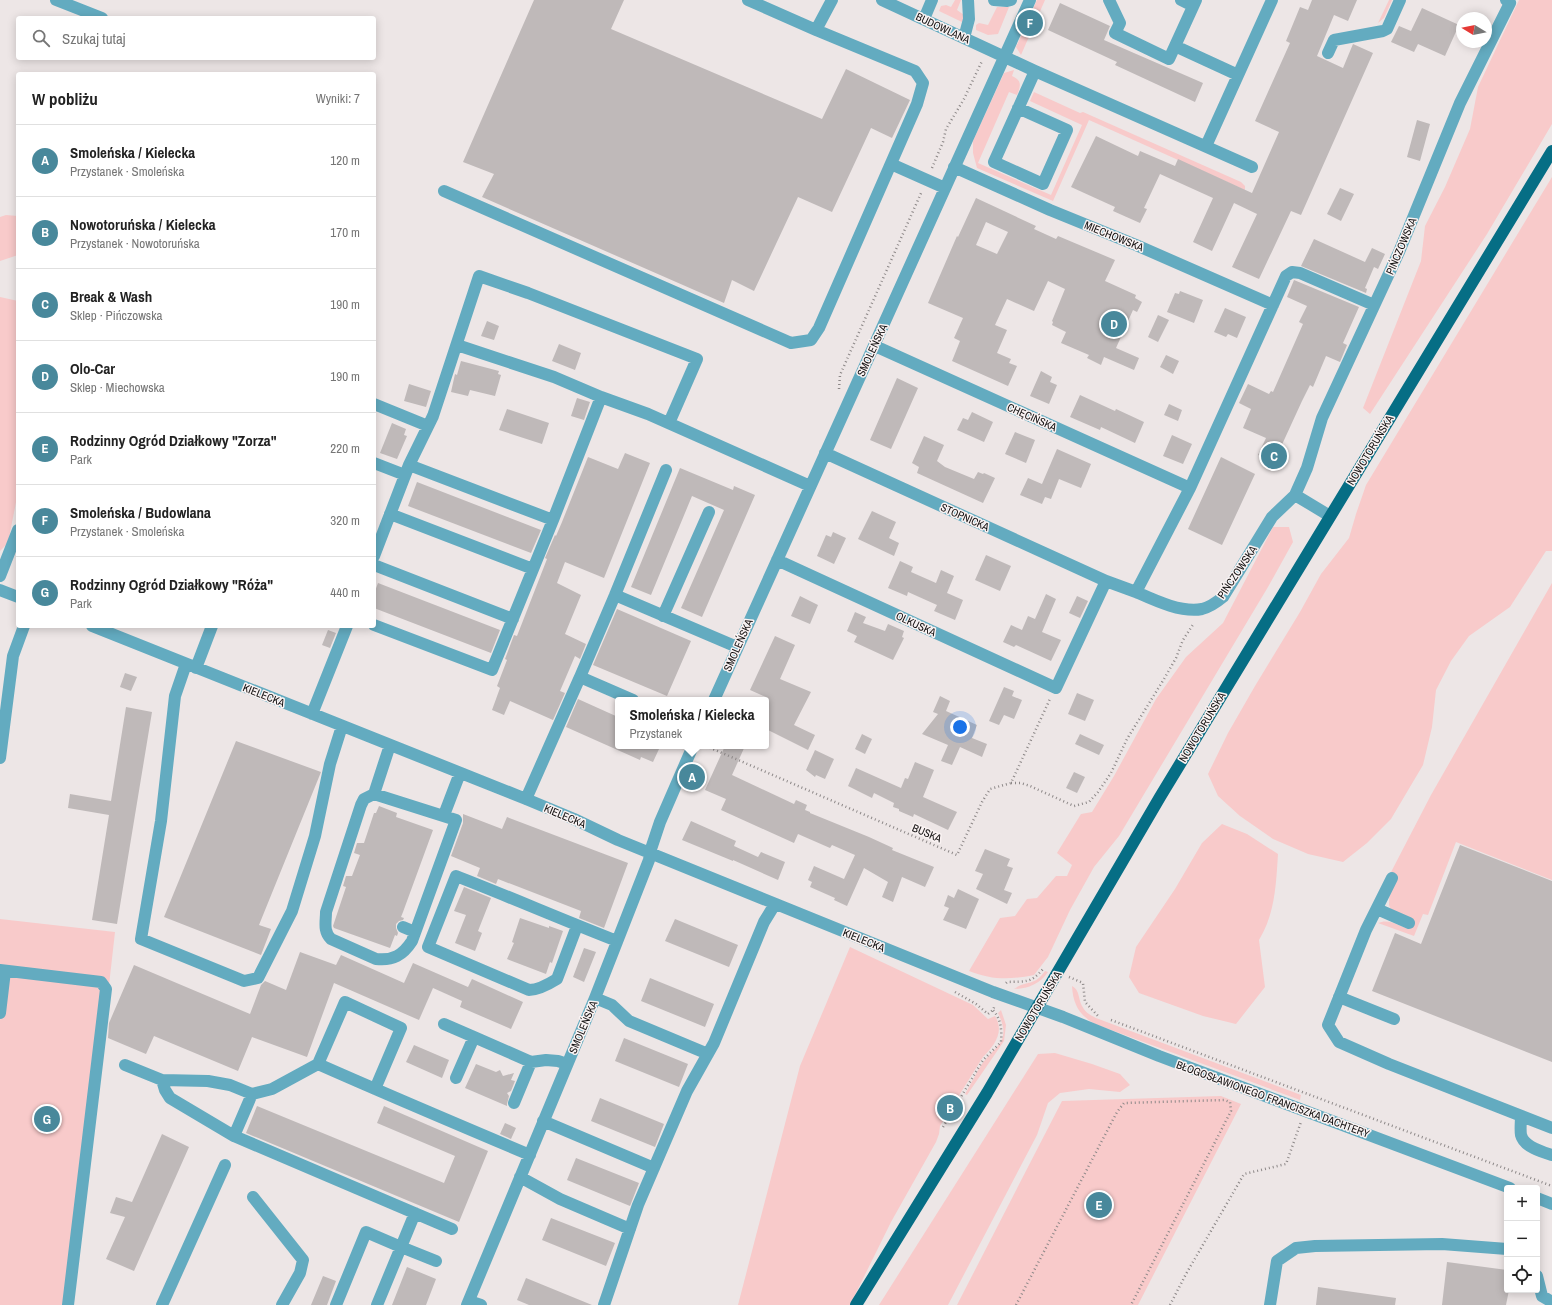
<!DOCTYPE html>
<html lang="pl">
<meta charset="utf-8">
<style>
:root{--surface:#fff;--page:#f2f2f2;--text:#222;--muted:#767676;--line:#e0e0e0;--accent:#48889b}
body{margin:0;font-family:"Archivo Narrow",sans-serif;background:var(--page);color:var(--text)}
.controls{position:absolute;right:12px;bottom:12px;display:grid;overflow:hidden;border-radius:4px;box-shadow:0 2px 10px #0003}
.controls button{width:36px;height:36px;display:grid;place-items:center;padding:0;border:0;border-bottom:1px solid var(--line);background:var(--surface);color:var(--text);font:20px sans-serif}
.compass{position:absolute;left:1456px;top:12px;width:36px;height:36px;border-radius:50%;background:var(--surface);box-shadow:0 2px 10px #0003;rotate:280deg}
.you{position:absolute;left:960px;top:727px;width:14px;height:14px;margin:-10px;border:3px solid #fff;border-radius:50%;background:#1a73e8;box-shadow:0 0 0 6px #1a73e833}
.badge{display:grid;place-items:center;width:26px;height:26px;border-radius:50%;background:var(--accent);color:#fff;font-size:13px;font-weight:700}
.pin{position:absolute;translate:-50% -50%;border:2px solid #fff;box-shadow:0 1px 4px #0006}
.popup{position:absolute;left:615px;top:697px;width:154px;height:52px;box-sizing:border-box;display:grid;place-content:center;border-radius:4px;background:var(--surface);filter:drop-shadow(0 1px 3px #0005);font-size:13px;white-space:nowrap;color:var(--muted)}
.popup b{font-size:15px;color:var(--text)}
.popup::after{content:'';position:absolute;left:50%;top:100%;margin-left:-8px;border:8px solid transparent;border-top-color:var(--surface)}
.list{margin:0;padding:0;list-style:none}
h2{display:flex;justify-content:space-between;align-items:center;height:52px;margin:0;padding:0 16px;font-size:17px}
h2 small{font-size:13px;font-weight:400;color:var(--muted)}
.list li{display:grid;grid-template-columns:26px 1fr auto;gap:12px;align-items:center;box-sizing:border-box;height:72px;padding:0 16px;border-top:1px solid var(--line)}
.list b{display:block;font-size:15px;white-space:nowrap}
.list p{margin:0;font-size:13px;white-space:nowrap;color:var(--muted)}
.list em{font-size:13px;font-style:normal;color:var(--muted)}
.icon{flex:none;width:22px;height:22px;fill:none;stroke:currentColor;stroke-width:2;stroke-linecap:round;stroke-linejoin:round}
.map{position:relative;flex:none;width:1552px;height:1305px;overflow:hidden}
.search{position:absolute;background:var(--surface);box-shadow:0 2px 10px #0003;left:16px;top:16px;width:360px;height:44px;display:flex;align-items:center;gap:10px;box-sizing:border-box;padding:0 14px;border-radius:4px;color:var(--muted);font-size:15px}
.panel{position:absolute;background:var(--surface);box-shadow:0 2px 10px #0003;left:16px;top:72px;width:360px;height:556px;border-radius:4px}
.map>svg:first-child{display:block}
.green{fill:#f8caca}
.building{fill:#bfb9b9;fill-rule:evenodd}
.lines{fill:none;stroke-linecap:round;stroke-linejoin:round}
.path{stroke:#8d8888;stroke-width:2.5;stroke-dasharray:1 3;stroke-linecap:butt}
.minor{stroke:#63abc0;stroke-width:12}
.major{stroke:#066e85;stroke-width:12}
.labels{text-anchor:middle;stroke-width:3;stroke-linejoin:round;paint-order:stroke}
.street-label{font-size:11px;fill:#131111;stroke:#faf3f3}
</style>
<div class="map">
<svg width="1552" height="1305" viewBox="0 0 1552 1305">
<rect width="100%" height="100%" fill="#ede6e6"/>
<path class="green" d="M955,0H961L957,10L964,15L962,22L939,11L941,6L946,5L951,7Z
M1037,0H1045L1021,55L1016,47Z
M1389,0H1392L1384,18L1378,23Z
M1519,0H1552V124L1487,234L1370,414L1363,408L1421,261L1425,226L1445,187L1470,129L1478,87Z
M997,7H1009L998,34L988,35L976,30V25L979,23L988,25Z
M1014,70L1012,76C1022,81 1021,85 1017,95L1009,92L978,163L1051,195L1082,125L1030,101L1034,92L1080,113L1083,112L1241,182L1245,186V190L1089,120L1053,201L977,168L973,153V141L1004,73Z
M1552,177V551H1546L1510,607L1469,636L1451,661L1436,690L1432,727L1423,765L1391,819L1367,843L1343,862L1308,854L1273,839L1240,816L1218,796L1208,774L1228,733L1255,686L1300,612L1321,574L1349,538L1356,514L1366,485Z
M6,215L18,216V255L0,261V217Z
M0,297L18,301V492L8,543L0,551Z
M1273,527H1289L1293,542L1268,587L1119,836L1094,867L1070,910L1048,957L1034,975C1009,980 992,980 969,971L1000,918L1015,916L1027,899L1037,898L1056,876H1067L1072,865L1057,853L1081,814L1092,812L1114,776L1156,699L1186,657L1223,623Z
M1552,583V880L1456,842L1428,915L1423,914L1414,936L1378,923C1389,918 1399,926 1409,929L1413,920L1391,910L1389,905L1390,874L1431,795Z
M1222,824L1247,834L1278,854C1276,885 1275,914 1259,940L1265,987L1236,1024L1203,1016L1139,993L1129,977L1136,947L1175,889L1202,843Z
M0,919L115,932L73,1305H0Z
M850,947L973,1005L988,1019L995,1016C1005,1032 994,1046 983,1057L940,1126L939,1134L936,1142L891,1222L850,1305H738L800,1066Z
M1045,971L1048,972C1040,984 1027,989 1014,989C1026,980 1034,987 1045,971Z
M1072,986C1080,990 1078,999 1082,1006C1085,1012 1090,1015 1096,1018L1301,1095L1300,1100L1095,1024C1079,1015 1073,1004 1072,986Z
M1001,1010L1006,1025L1004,1041L967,1095L965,1094C971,1084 976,1073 982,1064C996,1045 1012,1042 998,1013Z
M1055,1053L1092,1064L1120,1074L1130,1085L1120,1092L1089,1089L1060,1093L1048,1103L1037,1135L948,1305H879L1038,1054Z
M1221,1096L1241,1104L1138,1305H957L1062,1101Z"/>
<path class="building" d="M534,0H624L611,29L822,119L846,69L910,100L892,138L871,128L832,212L798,197L754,291L732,280L724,303L482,197L494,174L463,162Z
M1312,0H1357L1348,21L1334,15L1317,56L1343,68L1353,44L1373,53L1301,215L1291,211L1259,279L1232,267L1257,214L1234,203L1212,251L1193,242L1213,198L1160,174L1144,208L1147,209L1140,223L1113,211L1115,207L1071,187L1096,136L1138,156L1140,151L1175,166L1178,159L1252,193L1279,132L1255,121L1290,43L1286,41L1300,7L1308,10Z
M1060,3L1110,26L1104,40L1203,83L1195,102L1115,65L1117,62L1048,30Z
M1422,8L1459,25L1445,56L1418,44L1414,52L1391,42L1399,26L1411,31Z
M1417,120L1430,124L1420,161L1407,157Z
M1340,188L1354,194L1341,221L1327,214Z
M976,198L1036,226L1034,229L1056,239L1058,236L1115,260L1105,281L1136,295L1135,298L1142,302L1137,312L1133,310L1116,348L1139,358L1134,370L1104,357L1101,365L1087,358L1089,355L1061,343L1066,332L1052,325L1053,322L1052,321L1065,289L1048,281L1034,311L1007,299L995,325L1007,330L997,353L1011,359L1009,363L1017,366L1008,386L952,361L960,341L954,338L963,318L928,303L957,236L958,237ZM986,222L1008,232L997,254L976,245Z
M1314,239L1365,262L1372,248L1385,254L1378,269L1374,267L1365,288L1367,289L1366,293L1301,266Z
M1294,280L1359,307L1343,343L1347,345L1340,362L1326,356L1313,387L1310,385L1302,401L1274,462L1258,455L1266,438L1243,428L1251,409L1239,403L1248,384L1269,394L1271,391L1273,392L1303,324L1299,322L1307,306L1287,297Z
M1180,291L1203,300L1194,323L1167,312L1175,293L1179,294Z
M1225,308L1246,317L1237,338L1228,334L1226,337L1214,332Z
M1158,315L1169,320L1158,342L1148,337Z
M487,321L499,326L494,340L481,336Z
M559,344L581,353L575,370L552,361Z
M1166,355L1179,361L1173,374L1160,367Z
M461,361L499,371L498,374L501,375L495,396L470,390L468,396L451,392L455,374L457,375Z
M1041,371L1052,377L1050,382L1057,385L1049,404L1030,396Z
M897,378L918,388L891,449L870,440Z
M409,384L431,391L426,407L404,401Z
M1080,395L1115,411L1116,409L1144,422L1135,443L1101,427L1100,430L1070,417Z
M577,398L590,402L584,420L571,416Z
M1169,404L1182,410L1178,421L1164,415Z
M507,409L549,423L542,444L499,430Z
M972,412L993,422L984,442L957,430L963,418L968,420Z
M392,423L406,429L404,435L407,436L397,459L380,453Z
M1015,432L1035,440L1026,463L1005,454Z
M1172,435L1192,444L1183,464L1163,456Z
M924,436L944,445L937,461L945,467L974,479L978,472L983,474L984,473L995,478L983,503L917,473L919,467L912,463Z
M1057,449L1091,464L1081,488L1059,479L1051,499L1045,497L1042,504L1020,495L1028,478L1042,484Z
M625,453L650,463L604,578L565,562L557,583L581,595L565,634L586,644L580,659L575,656L560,691L565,693L553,720L510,701L504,715L492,710L500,688L497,686L507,660L505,659L514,635L517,636L547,559L545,558L555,535L556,536L562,522L588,457L618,469Z
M1221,457L1255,474L1222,545L1188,529Z
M680,468L733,490L734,486L755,495L702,617L681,608L724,510L692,496L651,595L631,587Z
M417,482L541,530L531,553L408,506Z
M872,511L896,522L889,538L899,543L894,556L858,539Z
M833,532L846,538L834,564L817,556L826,535L831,537Z
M986,555L1011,566L1000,591L975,580Z
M900,561L913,567L911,572L936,583L941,570L954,576L947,593L963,600L955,620L934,611L937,605L908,592L907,596L888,588Z
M378,583L500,630L491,653L374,608V594Z
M1046,594L1056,599L1042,632L1061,640L1051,661L1016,645L1014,647L1003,642L1011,625L1022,630L1028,616L1035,619Z
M800,596L818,605L810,624L791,616Z
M1077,596L1088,601L1080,618L1069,613Z
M617,609L691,641L667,696L593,665Z
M855,612L866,617L863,623L885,631L888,624L904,631L902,637L904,638L893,660L854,642L857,636L847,631Z
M328,630L336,633L330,648L322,645Z
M775,636L795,645L780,679L811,692L794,725L815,735L808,750L766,729V697L750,690Z
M125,673L137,677L131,691L120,687Z
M1004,687L1014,691L1012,696L1022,700L1014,719L1004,715L999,725L989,721Z
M1077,693L1094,700L1085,721L1068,714Z
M940,696L950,701L946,711L977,725L972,738L987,744L982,757L960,747L952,765L941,761L948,745L922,734L938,714L933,712Z
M578,699L618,717V746H651L659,749L653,762L641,757L640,760L566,727Z
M126,707L152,712L117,924L92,920L109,815L68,808L70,794L111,801Z
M862,734L872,739L865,754L855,749Z
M1080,734L1104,745L1099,755L1075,744Z
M236,741L321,772L259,925L271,929L261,955L164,917Z
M725,746H745L732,775L794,804L796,800L807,805L805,810L810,812V813L869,837L893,848L892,850L934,867L925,887L902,877L893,902L882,897L888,882L864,868L847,906L834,900L835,898L810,887L812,882L808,880L814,866L844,879L855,855L832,845L830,848L798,834L794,843L721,810L726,799L705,790Z
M815,750L834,759L825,779L816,775L815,777L806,770Z
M915,762L934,770L923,797L957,812L948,830L914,814L913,817L899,811V809L893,807L894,803L874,793L872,798L848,786L856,768L901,788L905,778L908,779Z
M1074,772L1085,777L1077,793L1066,788Z
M379,806L397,813L396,817L433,830L403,912L401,917L404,918L403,920L399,921L396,924V928L398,933L397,936L395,935L390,948L334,928L333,926L346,887L343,886L346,876H352L360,855L354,853L357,843H364L374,813H376Z
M463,814L502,829L507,817L628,863L604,928L579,918L581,911L498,879L496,884L477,876L480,868L451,856L463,823Z
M691,821L736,841L734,846L758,857L761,852L785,862L778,880L733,860V861L682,840Z
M1460,845L1552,881V1062L1372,991L1395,933L1421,944Z
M985,849L1010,859L1007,866L1013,868L1004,890L1012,893L1007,904L976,889L983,874L975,871Z
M464,887L491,898L478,931L482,933L475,951L455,943L466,915L454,911Z
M958,889L979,899L966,929L943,920L949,908L944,906L948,895L954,898Z
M520,918L549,928V926L563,931L552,963L550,962L546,974L507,959L514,943L512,942Z
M675,919L738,945L729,967L665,941Z
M584,948L596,952L584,982L573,977Z
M300,952L336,965L341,955L404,983L413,963L468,987L472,979L523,1002L511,1029L460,1007L462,1001L433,988L419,1020L334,983L307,1057L252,1037L238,1071L154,1036L146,1054L108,1038L109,1023L134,965L250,1014L261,985L265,981L286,990Z
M650,978L714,1004L705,1027L641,1001Z
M624,1038L688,1064L679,1087L615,1061Z
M414,1045L449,1060L442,1078L406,1062Z
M476,1064L496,1072L500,1070L503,1076L514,1073L511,1080L515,1081L511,1091L507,1093L509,1096L507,1104V1106L465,1088Z
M600,1098L664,1124L655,1147L591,1121Z
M257,1106L444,1183L455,1156L377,1123L384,1106L488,1151L459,1222L246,1133Z
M505,1123L516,1128L511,1139L500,1134Z
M162,1134L189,1147L134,1271L106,1259L125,1217L110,1213L116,1197L132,1202Z
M576,1158L639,1183L630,1206L567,1180Z
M551,1218L615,1243L606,1266L542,1240Z
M1447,1262L1507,1270V1290H1509L1506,1305H1442Z
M407,1267L436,1279L426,1305H392Z
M323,1276L336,1281L327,1305H311Z
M526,1278L592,1305H529L517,1300Z
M1318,1287L1396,1298L1395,1305H1316Z"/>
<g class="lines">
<path class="path" d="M932,168L943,142L946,129L964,99L982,61
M839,389L840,375L922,191
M706,746L957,855L982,802L990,789L1011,783L1050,699
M1011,783H1021L1030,786L1074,806L1089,802L1098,792L1111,773L1127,739L1164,679L1176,658L1183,640L1194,623
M1069,977L1083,983L1085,1002L1098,1016
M1006,983L1007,982C1026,981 1030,984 1043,969
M955,992L976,1004L988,1014L993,1010L995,1005
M1111,1020L1552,1186
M943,1127L983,1060L1001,1042C1002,1030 1001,1019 993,1010
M1016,1305L1117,1112L1124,1103L1224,1100L1230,1102L1231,1111L1131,1305
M1170,1305L1186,1274L1244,1174L1286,1164L1301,1122"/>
<path class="minor" d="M56,0L102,18
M748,0L816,30
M882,0L1035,71L1252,167
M994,0L1007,1L1011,0
M1109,0L1120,23L1115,33L1169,59L1175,46
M1181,0L1193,6
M1196,0L1175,46L1238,75
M924,19L932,0
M964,38L969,19L968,0
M1328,53L1334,40L1383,31L1387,29L1400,0
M1018,108L1067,130L1043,184L994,162L1035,71
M1206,146L1272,0
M891,164L945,188
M954,167L1050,210L1136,245L1273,305
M444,191L791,343L811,340L819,328L917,104L923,83L915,71L816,30L832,0
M457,345L554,377L601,397
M875,346L1190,488
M374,404L428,426
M825,453L1106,581
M374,463L405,475
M1295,495L1330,516
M390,514L533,569
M553,520L601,397L648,414L810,486
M374,556L409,465L433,416L479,276L528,293L697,359L669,423
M777,560L1056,688L1106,581L1136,592L1190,488L1286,276L1292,272L1300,273L1374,305
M374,565L513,619
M0,576L18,530
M0,590L18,597
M1136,592C1154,600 1181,613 1202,609C1210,607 1217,602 1223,597L1272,517L1295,495L1307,468L1322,418L1399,252L1460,103L1510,3L1506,0
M615,595L666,470
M663,616L709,512
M374,625L492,670L553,520L409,465
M92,626L526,799L574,819L618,840L993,992L1063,1017L1159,1056L1510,1188
M186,664L175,696L161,821L141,939L244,981L258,978L292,911L315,836L330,764L342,726
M196,668L212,626
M580,677L615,595L737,647
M714,700L1030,0
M312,714L347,626
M0,758L13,656L24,626
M374,794L364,799L361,805L326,912C326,922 323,931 331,939L376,959C393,961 403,955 412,941L456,820L374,794L390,745
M526,799L580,677L633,700
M444,815L460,773
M1392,878L1366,930L1328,1025L1339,1042L1389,1064L1552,1128
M1377,909L1409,923
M577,926L557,979C549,984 539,990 529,990L428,947L456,876C510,897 563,920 617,941
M403,927L415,932
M0,970L101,982L106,989L68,1305
M1339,997L1394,1019
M595,998L612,1005L629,1021L708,1054
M0,1013L5,971
M444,1024L474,1037
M318,1064L272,1089L252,1094L234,1136L452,1229
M125,1065L162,1080L208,1081L230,1085L252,1094
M456,1078L474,1037L531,1062L546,1060L558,1061L567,1064
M162,1080L165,1090L170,1098L234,1136
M375,1089L401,1028L345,1002L318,1064C388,1095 459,1125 530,1155
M514,1103L531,1062
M1521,1116C1521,1122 1520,1129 1521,1135C1524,1147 1542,1152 1552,1155
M543,1121L654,1168
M520,1177L560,1199L630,1229
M253,1197L303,1260L300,1273L282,1305
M1537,1198L1552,1204
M1537,1276L1542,1296L1552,1302
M469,1301L481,1305
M162,1305L225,1165
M336,1305L366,1232L401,1247L415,1213
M377,1305L401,1247L436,1261
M467,1305L595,998L649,860L650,852L660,822L693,746
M604,1305L638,1205L687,1091L714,1043L764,922L775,904
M1270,1305L1277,1261L1296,1248L1315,1246L1442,1244L1507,1249"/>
<path class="major" d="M856,1305L987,1093L1160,797L1552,151"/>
</g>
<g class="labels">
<g class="street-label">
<text transform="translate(943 28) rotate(25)" y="4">BUDOWLANA</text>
<text transform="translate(1114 236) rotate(22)" y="4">MIECHOWSKA</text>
<text transform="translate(1401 246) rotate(-67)" y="4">PIŃCZOWSKA</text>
<text transform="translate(872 350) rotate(-65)" y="4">SMOLEŃSKA</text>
<text transform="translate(1032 417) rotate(24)" y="4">CHĘCIŃSKA</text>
<text transform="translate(1370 450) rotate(-59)" y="4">NOWOTORUŃSKA</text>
<text transform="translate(965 517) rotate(24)" y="4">STOPNICKA</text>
<text transform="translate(1237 572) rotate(-56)" y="4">PIŃCZOWSKA</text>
<text transform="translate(916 624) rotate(25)" y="4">OLKUSKA</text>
<text transform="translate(738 645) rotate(-66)" y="4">SMOLEŃSKA</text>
<text transform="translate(264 695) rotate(22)" y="4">KIELECKA</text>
<text transform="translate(1202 727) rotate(-59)" y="4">NOWOTORUŃSKA</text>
<text transform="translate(565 816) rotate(23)" y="4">KIELECKA</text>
<text transform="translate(927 833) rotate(23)" y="4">BUSKA</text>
<text transform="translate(864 940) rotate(22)" y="4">KIELECKA</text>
<text transform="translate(1038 1006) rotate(-59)" y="4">NOWOTORUŃSKA</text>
<text transform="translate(583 1027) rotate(-67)" y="4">SMOLEŃSKA</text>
<text transform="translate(1273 1099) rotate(20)" y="4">BŁOGOSŁAWIONEGO FRANCISZKA DACHTERY</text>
</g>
</g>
</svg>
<div class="controls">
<button>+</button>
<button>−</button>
<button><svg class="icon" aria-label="locate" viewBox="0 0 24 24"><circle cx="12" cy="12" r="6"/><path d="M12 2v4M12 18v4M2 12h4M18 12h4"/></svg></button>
</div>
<svg class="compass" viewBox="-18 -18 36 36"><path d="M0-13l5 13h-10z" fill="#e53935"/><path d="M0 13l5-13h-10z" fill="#767676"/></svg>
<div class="you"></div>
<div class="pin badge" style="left:692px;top:777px">A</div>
<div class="popup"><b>Smoleńska / Kielecka</b>Przystanek</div>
<div class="pin badge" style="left:950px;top:1108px">B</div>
<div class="pin badge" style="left:1274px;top:456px">C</div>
<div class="pin badge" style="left:1114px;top:324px">D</div>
<div class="pin badge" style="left:1099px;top:1205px">E</div>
<div class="pin badge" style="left:1030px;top:23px">F</div>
<div class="pin badge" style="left:47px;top:1119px">G</div>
<div class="search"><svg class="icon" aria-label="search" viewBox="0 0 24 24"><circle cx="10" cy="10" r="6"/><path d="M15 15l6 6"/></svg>Szukaj tutaj</div>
<section class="panel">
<h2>W pobliżu<small>Wyniki: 7</small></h2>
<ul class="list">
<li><span class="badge">A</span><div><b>Smoleńska / Kielecka</b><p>Przystanek · Smoleńska</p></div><em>120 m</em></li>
<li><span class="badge">B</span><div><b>Nowotoruńska / Kielecka</b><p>Przystanek · Nowotoruńska</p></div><em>170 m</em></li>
<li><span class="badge">C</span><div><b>Break &amp; Wash</b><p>Sklep · Pińczowska</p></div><em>190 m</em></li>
<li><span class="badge">D</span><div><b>Olo-Car</b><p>Sklep · Miechowska</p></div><em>190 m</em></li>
<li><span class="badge">E</span><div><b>Rodzinny Ogród Działkowy &quot;Zorza&quot;</b><p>Park</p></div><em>220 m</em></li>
<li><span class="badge">F</span><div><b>Smoleńska / Budowlana</b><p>Przystanek · Smoleńska</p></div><em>320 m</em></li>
<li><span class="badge">G</span><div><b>Rodzinny Ogród Działkowy &quot;Róża&quot;</b><p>Park</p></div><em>440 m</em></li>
</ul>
</section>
</div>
